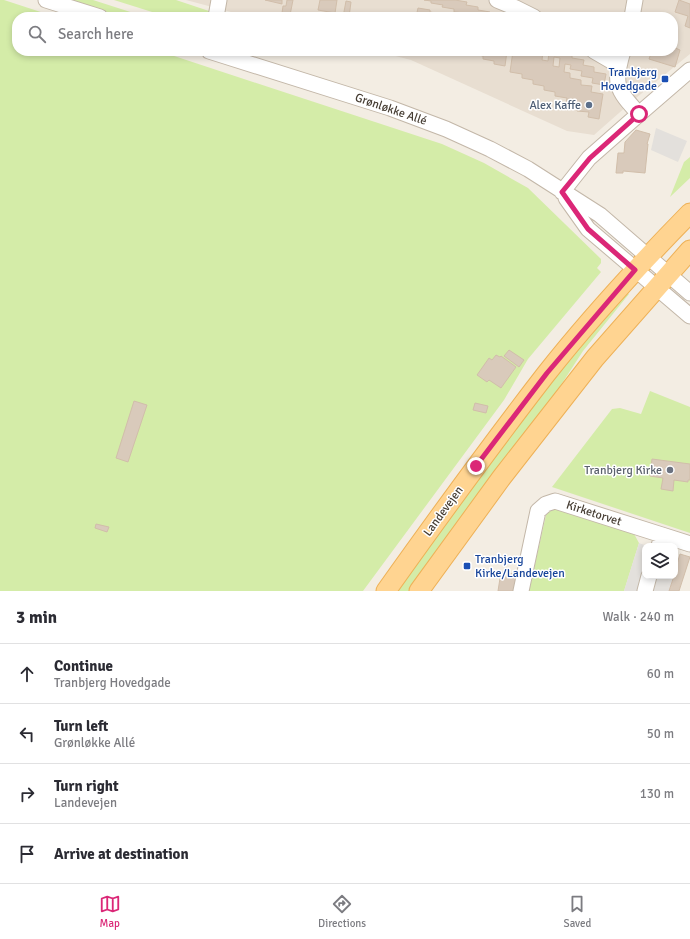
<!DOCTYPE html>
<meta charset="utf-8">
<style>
:root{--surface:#fff;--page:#f2f2f3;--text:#2b2b33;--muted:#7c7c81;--line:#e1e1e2;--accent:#db2777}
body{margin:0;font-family:Signika,sans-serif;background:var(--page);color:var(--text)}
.controls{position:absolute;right:12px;bottom:12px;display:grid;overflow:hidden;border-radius:8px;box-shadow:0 2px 6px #0003}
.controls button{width:36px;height:36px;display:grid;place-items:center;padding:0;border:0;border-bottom:1px solid var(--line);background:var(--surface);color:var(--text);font:20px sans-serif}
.stop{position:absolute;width:12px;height:12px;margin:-9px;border:3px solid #db2777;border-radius:50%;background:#fff}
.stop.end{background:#db2777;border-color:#fff;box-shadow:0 1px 4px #0008}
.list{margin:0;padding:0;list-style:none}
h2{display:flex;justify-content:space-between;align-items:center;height:52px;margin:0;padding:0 16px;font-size:17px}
h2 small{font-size:13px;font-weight:400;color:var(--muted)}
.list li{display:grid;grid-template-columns:26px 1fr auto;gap:12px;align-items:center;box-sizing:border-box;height:60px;padding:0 16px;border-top:1px solid var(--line)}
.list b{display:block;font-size:15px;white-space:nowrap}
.list p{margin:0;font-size:13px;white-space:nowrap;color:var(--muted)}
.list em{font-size:13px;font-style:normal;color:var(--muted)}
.icon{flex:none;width:22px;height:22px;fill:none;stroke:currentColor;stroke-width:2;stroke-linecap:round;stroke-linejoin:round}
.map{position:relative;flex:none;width:690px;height:591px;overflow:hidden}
.search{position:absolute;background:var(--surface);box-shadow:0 2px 6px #0003;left:12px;right:12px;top:12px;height:44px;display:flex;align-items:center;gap:10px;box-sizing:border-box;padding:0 14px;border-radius:16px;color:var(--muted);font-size:15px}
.sheet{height:292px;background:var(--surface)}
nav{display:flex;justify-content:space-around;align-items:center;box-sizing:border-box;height:56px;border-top:1px solid var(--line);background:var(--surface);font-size:11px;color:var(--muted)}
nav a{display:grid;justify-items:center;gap:2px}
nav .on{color:var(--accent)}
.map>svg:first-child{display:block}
.residential{fill:#e8ded1}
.green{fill:#d4eca8}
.parking{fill:#e3e0dc}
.building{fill:#d9cabb;stroke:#d1beaa;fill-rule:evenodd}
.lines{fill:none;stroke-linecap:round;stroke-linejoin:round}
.minor-casing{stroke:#c3b7a8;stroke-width:17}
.major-casing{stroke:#eeb157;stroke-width:21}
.minor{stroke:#fff;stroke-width:15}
.major{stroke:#ffd491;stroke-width:19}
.route{stroke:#db2777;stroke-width:5}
.transit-dot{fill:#1a4fb4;stroke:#fff;stroke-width:1.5}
.service-dot{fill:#5c6f8a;stroke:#fff;stroke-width:1.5}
.worship-dot{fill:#6b7280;stroke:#fff;stroke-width:1.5}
.labels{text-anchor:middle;stroke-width:3;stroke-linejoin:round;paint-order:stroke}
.transit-label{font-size:12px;fill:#164399;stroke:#fff;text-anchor:end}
.service-label{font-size:12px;fill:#4e5e75;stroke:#fff;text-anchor:end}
.street-label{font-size:12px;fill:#463d33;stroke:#fff}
.worship-label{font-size:12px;fill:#5b616d;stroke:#fff;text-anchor:end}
</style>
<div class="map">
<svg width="690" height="591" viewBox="0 0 690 591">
<rect width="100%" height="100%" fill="#f3ede3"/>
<path class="residential" d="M186,0H690V54L636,98L594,135L567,131L411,60L376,51H673V17H250Z"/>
<path class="green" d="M0,0H4L56,17H17V51H159L442,144L484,163L528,188L601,259V263L597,268L601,272L528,359L504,400L363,591H0Z
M69,0H93L146,17H123Z
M114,0H176L209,11L207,17H168Z
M690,157V178L670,197L684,162Z
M626,292L629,294L583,351L548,405L410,591H395L448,518L552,380Z
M650,391L690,407V533L552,487L612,409L620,408L641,414Z
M557,508L633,532L639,543L624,591H529L546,515L551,510Z"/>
<path class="parking" d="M656,128L687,141L678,162L651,150Z
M639,543L647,546H645V576H674L669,591H624Z"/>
<path class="building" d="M265,0H282V4Z
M287,0H293L290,15L282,13L283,6H286Z
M320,0H337L335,13L318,10Z
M424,0H455L467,2L466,5L478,7V10L490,12L489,15L501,17L465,16V13L454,12V9L442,7L443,5L431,3V1Z
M679,0L690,4V28L685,26L688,16L675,12Z
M346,1L351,2L349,17H343Z
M418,8L430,10V12L441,14V16L448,17H416Z
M673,47L680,50L675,67L649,59L652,51H673Z
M460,51H507L505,66L494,64V61L483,59V56Z
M513,51H531V54L537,55L538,51H543L542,60L548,61L549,52L544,51H561V52L572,54V58L584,60L583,65L594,67V72L606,74L604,85L592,83L593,78L581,76L582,71L570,69L571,65L565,64L564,72L570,73V78L581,80V85L592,86L591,92L603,94L599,119L588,117L589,112L577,111L578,105L566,103L567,98L555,96V92L544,90V86L533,84V80L522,78V74L510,72ZM554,57L560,58L559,67L553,66Z
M636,130L650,134L647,144H648L645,173L623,171V173H616L618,153H624L625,142Z
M509,350L524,360L519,367L504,356Z
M496,355L500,357L501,356L516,367L501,388L489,380L487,382L477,375L489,358L492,360Z
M134,401L147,405L128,462L116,458Z
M475,403L488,406L486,413L473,410Z
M652,459L690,464V480H688V482L674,480L673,491L661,489L663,478L650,476Z
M96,524L109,527L107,532L95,528Z
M680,554L690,557L679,591H669L674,576H675V571Z
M501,572L520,575L517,591H498Z"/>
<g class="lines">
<g class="minor-casing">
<path id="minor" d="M46,0L100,17
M497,0L516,8L534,17
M216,17L219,0
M632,17L635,0
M209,51L390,108L446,129L490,149L528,169L600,215L690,293
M594,51L618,65
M623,51C613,84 616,89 639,114
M562,192L589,158L639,114L690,70
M566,198L588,229L690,316
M659,546L662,535L690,544
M521,591L538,511L546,504L555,501L662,535
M645,591L649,576"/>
</g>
<g class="major-casing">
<path id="major" d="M386,591C438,518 491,445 546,374C591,317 640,264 690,213
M419,591L502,477L595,358L690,250"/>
</g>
<use href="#minor" class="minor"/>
<use href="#major" class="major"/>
</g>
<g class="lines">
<path class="route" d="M476,466L547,373L635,270L588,229L562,192L590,158L639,114"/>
</g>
<g class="transit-dot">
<rect x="661" y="75" width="8" height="8" rx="2"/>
<rect x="463" y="562" width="8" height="8" rx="2"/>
</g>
<circle class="service-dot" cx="589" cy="105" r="4"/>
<circle class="worship-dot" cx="670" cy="470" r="4"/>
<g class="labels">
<g class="transit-label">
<text x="657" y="76">Tranbjerg<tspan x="657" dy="14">Hovedgade</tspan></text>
<text x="475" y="563" text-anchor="start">Tranbjerg<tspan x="475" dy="14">Kirke/Landevejen</tspan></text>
</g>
<g class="service-label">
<text x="581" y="109">Alex Kaffe</text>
</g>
<g class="street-label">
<text transform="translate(391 109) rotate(19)" y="4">Grønløkke Allé</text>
<text transform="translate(443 511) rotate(-54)" y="4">Landevejen</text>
<text transform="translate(594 513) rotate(18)" y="4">Kirketorvet</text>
</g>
<g class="worship-label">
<text x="662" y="474">Tranbjerg Kirke</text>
</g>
</g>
</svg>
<div class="controls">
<button><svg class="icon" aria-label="layers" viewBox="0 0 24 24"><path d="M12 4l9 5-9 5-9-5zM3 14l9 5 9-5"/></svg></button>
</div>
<div class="stop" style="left:639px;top:114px"></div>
<div class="stop end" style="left:476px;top:466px"></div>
<div class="search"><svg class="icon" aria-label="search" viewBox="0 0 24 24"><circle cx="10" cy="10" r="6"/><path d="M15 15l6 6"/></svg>Search here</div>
</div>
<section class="sheet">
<h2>3 min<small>Walk · 240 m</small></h2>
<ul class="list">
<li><svg class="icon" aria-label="ahead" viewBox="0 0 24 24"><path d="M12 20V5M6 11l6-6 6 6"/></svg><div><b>Continue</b><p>Tranbjerg Hovedgade</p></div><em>60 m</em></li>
<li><svg class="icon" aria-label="left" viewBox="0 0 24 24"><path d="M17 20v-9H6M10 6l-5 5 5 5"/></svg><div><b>Turn left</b><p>Grønløkke Allé</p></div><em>50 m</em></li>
<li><svg class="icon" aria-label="right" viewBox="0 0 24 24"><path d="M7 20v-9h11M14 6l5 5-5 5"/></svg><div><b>Turn right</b><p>Landevejen</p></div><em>130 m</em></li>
<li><svg class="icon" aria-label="arrive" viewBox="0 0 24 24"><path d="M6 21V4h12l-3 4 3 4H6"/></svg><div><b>Arrive at destination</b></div></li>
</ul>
</section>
<nav>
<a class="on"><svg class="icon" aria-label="map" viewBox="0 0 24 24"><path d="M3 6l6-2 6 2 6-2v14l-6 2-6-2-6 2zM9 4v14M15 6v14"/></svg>Map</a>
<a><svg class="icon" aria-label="directions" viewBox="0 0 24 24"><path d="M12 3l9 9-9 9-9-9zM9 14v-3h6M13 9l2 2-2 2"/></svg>Directions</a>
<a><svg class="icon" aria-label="saved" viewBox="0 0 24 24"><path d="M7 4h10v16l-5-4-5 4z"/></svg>Saved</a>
</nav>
